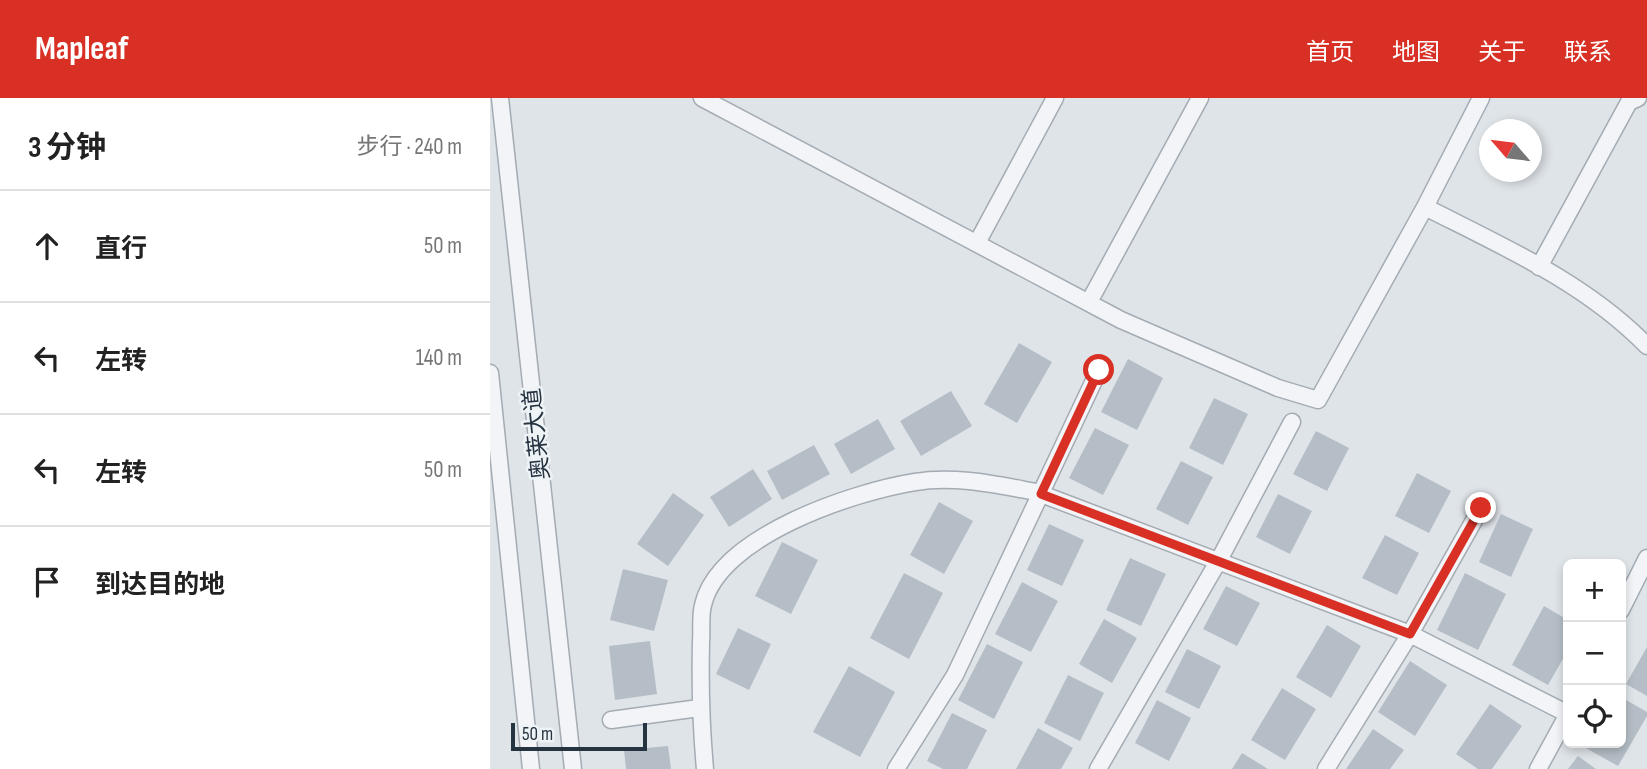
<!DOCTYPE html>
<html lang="zh">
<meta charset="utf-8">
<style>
:root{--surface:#fff;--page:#f6f6f6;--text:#222;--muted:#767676;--line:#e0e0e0;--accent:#d93025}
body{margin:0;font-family:"Sofia Sans Condensed","Noto Sans SC",sans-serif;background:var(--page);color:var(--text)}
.controls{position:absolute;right:21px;bottom:21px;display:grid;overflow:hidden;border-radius:10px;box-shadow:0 4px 10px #0003}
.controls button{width:63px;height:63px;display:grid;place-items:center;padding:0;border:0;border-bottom:2px solid var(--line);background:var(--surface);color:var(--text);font:35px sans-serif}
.compass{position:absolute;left:989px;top:21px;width:63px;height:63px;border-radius:50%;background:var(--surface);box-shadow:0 4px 10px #0003;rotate:298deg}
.scale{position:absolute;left:21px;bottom:18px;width:136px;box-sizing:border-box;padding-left:7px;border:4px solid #263341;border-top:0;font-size:19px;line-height:24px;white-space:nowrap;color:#263341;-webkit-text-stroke:5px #eef3f6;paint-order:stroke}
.stop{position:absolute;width:21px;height:21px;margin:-16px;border:5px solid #d93025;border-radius:50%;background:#fff}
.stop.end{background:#d93025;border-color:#fff;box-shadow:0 2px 7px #0008}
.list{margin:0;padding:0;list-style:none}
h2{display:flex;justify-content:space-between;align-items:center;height:91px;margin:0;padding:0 28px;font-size:30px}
h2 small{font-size:23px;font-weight:400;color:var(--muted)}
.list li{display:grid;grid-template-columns:46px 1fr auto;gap:21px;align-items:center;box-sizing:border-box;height:112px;padding:0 28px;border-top:2px solid var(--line)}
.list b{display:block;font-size:26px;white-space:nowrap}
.list em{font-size:23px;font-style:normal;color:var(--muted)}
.icon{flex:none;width:38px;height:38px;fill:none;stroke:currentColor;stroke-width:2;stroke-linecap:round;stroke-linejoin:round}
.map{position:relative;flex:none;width:1157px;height:671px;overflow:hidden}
header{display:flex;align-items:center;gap:42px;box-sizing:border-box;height:98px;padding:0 35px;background:var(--accent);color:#fff}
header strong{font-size:33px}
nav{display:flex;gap:38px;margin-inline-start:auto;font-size:24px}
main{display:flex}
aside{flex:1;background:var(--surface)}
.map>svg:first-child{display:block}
.building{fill:#b5bec6}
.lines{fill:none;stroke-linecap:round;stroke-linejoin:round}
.minor-casing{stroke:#a4abb3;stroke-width:19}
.minor{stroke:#f2f4f7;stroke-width:16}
.route{stroke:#d93025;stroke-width:9}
.labels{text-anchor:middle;stroke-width:5;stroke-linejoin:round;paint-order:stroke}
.street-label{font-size:23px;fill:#263341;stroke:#eef3f6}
</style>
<header>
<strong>Mapleaf</strong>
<nav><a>首页</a><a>地图</a><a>关于</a><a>联系</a></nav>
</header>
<main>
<aside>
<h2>3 分钟<small>步行 · 240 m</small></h2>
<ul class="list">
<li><svg class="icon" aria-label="ahead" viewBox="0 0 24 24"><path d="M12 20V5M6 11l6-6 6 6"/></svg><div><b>直行</b></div><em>50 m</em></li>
<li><svg class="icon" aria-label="left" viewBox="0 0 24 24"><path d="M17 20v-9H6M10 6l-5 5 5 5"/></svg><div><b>左转</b></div><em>140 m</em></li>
<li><svg class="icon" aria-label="left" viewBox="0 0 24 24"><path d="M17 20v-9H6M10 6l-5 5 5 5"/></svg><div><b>左转</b></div><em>50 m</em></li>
<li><svg class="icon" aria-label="arrive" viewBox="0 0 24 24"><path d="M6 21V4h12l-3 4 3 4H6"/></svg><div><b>到达目的地</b></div></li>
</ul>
</aside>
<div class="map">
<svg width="1157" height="671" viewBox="0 0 1157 671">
<rect width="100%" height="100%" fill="#dfe4e9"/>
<path class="building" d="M529,245L562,264L527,325L494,306Z
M638,261L673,280L647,332L611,314Z
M461,293L482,328L431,358L410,323Z
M724,300L758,316L733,367L699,350Z
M388,321L405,351L361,376L344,346Z
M605,330L639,347L613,397L579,380Z
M826,333L859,350L837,393L803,376Z
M324,347L340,376L292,402L277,373Z
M691,363L723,379L698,427L666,411Z
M263,371L282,401L239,429L220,399Z
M927,375L961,393L939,435L905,418Z
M183,395L214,417L178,468L147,446Z
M788,396L822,413L800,456L766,439Z
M449,404L483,423L454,476L420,457Z
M1011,416L1043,431L1021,479L989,464Z
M559,426L594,442L572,488L537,472Z
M895,437L929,455L907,497L872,480Z
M292,444L328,462L301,516L265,498Z
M640,460L676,476L651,528L616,512Z
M133,471L178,482L164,533L120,522Z
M414,475L453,495L419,561L380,540Z
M975,475L1016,496L988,552L947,532Z
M532,484L568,503L541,554L505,536Z
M736,488L770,505L747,548L713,531Z
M1054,508L1078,522V552L1058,587L1022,567Z
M614,521L647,540L622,585L589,566Z
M837,527L871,548L841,600L806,579Z
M248,530L281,546L259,592L226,576Z
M160,543L167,596L125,602L119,548Z
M497,546L533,564L504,621L468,602Z
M1157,549V598L1136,586Z
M697,551L731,568L709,611L675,594Z
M920,563L957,587L925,638L888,614Z
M359,568L405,594L370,659L323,634Z
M578,577L614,595L590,643L554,625Z
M792,590L826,611L795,662L761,642Z
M1131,599L1157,614V618L1128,668L1094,649L1097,645H1131Z
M667,602L701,620L679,663L645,645Z
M1000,606L1032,628L1002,671H988L966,656Z
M462,615L497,632L477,671H453L437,663Z
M548,630L583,650L571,671H526Z
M883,631L914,652L900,671H856Z
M178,648L181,671H136L134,652Z
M752,655L778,671H742Z
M1088,658L1106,671H1078Z"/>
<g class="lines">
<g class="minor-casing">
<path id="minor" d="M10,0L83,671
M212,0L631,222L788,290L828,302L935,109C1012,148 1096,185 1157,248
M935,109L991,0
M487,145L565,0
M1049,169L1139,4L1148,0
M599,204L710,0
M0,275L41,671
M1131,512L1157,460
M121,622L209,610
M215,671C211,628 210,587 211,544C212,532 210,518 213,507C229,438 363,394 425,384C464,377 508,387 546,394L920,536L1078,616L1048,671
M406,671L465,577L609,272
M608,671L729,462L802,324
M836,671L920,536L991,410"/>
</g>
<use href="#minor" class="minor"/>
</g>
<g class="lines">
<path class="route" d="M609,272L551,396L920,536L991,410"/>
</g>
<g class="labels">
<g class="street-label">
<text transform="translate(46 336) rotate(-96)" y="8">奥莱大道</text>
</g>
</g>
</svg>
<div class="controls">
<button>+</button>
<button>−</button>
<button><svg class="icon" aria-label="locate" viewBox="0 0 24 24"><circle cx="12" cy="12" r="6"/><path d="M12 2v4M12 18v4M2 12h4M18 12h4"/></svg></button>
</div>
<svg class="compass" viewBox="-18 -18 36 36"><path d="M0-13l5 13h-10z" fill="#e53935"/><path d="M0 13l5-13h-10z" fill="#767676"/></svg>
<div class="scale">50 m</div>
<div class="stop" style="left:609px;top:272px"></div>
<div class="stop end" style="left:991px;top:410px"></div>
</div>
</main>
